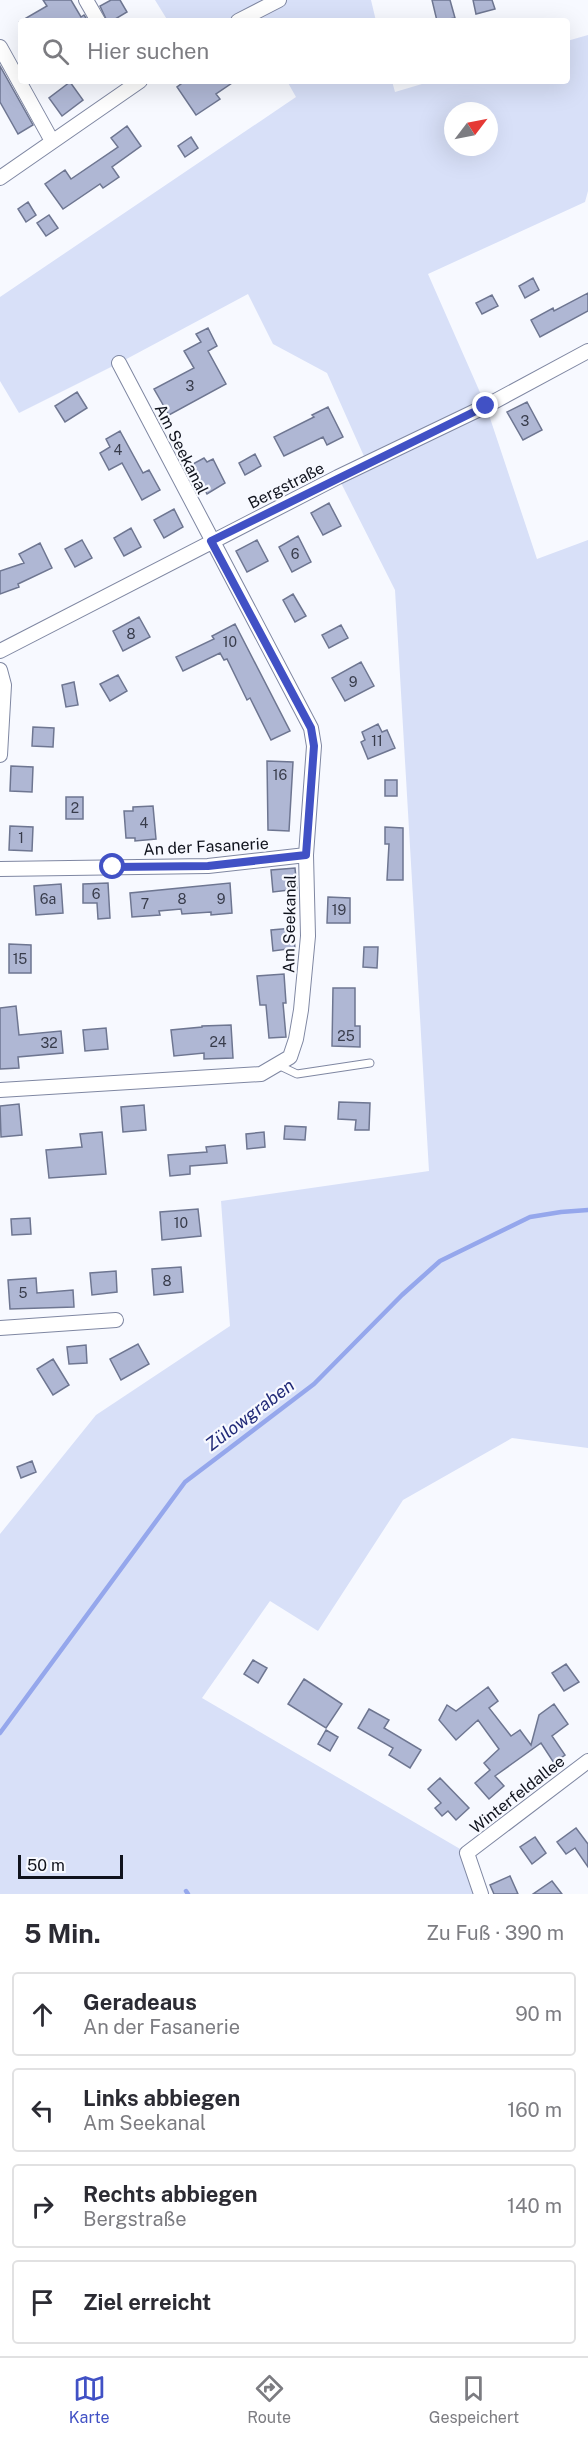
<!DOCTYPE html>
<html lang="de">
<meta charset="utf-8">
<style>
:root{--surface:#fff;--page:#f7f7f7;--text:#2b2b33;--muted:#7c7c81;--line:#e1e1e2;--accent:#4151c5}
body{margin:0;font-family:"Public Sans",sans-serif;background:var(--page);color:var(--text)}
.compass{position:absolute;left:444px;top:102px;width:54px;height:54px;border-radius:50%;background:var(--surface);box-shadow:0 6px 24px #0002;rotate:58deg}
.scale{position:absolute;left:18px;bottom:15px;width:105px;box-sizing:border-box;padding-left:6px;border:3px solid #10131d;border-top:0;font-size:16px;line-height:21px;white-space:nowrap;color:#10131d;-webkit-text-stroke:4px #f7f9ff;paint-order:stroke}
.stop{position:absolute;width:18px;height:18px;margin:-14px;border:4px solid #4151c5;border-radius:50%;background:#fff}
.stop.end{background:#4151c5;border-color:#fff;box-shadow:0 2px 6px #0008}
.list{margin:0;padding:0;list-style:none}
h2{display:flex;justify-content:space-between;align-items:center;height:78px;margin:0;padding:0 24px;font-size:26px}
h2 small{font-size:20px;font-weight:400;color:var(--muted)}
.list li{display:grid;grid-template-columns:39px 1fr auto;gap:18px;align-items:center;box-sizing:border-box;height:84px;margin:0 12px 12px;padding:0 12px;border:2px solid var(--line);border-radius:6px}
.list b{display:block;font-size:22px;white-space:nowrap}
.list p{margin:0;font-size:20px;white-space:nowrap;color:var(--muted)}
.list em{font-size:20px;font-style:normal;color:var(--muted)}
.icon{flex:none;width:33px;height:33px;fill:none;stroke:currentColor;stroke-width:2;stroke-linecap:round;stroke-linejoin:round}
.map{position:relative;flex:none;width:588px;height:1894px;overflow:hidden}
.search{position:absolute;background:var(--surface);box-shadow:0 6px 24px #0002;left:18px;right:18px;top:18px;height:66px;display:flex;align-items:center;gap:15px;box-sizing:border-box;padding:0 21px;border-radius:6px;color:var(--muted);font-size:22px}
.sheet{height:462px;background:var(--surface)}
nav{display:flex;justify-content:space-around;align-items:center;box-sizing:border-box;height:84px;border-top:2px solid var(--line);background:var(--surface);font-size:16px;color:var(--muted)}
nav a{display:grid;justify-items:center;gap:3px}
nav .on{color:var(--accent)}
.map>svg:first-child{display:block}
.green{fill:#d8e0f8;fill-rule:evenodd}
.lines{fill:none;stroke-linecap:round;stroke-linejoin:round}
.stream{stroke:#95a7ec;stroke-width:4.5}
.building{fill:#afb7d4;stroke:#6e7691;stroke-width:1.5}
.lane-casing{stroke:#7f87a2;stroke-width:9}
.street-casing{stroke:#7f87a2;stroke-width:16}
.lane{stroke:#fff;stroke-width:7}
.street{stroke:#fff;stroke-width:14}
.route{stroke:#4151c5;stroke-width:8}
.labels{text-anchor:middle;stroke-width:4.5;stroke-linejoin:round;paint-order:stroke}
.number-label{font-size:14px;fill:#383c4b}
.street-label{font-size:16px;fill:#10131d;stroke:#f7f9ff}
.water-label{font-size:18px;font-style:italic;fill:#212a78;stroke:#f7f9ff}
</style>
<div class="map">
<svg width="588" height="1894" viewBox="0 0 588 1894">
<rect width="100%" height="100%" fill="#f7f9ff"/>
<path class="green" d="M155,0H371L376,21H168Z
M588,35V191L585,202L428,274L486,406L537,559L588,540V1448L512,1438L403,1500L318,1631L270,1601L202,1698L467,1853L481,1894H0V1534L96,1415L230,1326L221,1201L429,1171L395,590L338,477L367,463L327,373L273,344L248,294L119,363L19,413L0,381V297L296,97L287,81H392L395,92L432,81H567V41ZM453,111H489V147H453Z"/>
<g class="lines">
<path class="stream" d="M0,1733L185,1482L314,1384L402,1295L440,1261L530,1217L561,1212L588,1210
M186,1891L188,1894"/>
</g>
<path class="building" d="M43,0H71L81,17L84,15L88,21H21L47,6Z
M111,0H120L127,12L112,21H107L100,6Z
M432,0H450L455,18L437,21Z
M473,0H492L495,9L476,14Z
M0,66L33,125L18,134L0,102Z
M185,81H235L216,94L220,99L196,115L177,87Z
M70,82L83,100L62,116L49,98Z
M127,126L141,146L112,167L119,177L103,188L100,184L63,209L45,184L65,170L71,179L118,147L111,138Z
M191,137L198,148L185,157L178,146Z
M28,202L36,215L26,222L18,209Z
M49,215L58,228L46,236L37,223Z
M533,278L539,290L525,298L519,286Z
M588,293V311L540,337L531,320L553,308L554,311Z
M492,295L498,306L482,314L476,303Z
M208,328L217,346L208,351L226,384L169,415L154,389L194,368L184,351L201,342L196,334Z
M77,392L87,408L65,422L55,406Z
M527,402L542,430L523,440L507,412Z
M328,407L343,437L327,445L323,437L284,456L274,437L314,417L312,415Z
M120,431L143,473L149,470L160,490L142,500L122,463L109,470L100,453L110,447L106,439Z
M255,454L261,466L245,475L239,463Z
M204,458L207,462L213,459L225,483L207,494L191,465Z
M329,503L341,526L323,535L311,513Z
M174,509L183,527L164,538L154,520Z
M131,528L141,547L124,556L114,538Z
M298,536L311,562L292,572L279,547Z
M82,540L92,558L75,567L65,549Z
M257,540L268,561L247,572L236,551Z
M40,543L52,568L18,584L19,587L0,594V571L24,563L19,554Z
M293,594L306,616L295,622L283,600Z
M139,617L150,637L123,651L113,631Z
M235,624L290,731L271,740L250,698L247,700L227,659L224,660L220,653L183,671L176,657L214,639L212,636Z
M341,625L348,638L329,648L322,635Z
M361,662L374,686L345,701L332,678Z
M118,675L127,691L110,701L100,684Z
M74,682L78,705L66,707L62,685Z
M378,724L382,732L387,730L395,748L368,759L361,742L365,740L362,732Z
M33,727L54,728L53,747L32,746Z
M267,761L293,762L289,831L268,830Z
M11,766L33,767L32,792L10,791Z
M385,780H397V796H385Z
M66,797H83V819H66Z
M153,806L156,839L135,841V838H126L124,811H133V807Z
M10,826L33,827L32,851L9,850Z
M385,827L403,828V880H387L389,844H385Z
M295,868L297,889L273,892L271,870Z
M108,883L110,918L98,919L97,903H83V884Z
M230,883L232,913L211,915V912L182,914L181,909L159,911L160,915L132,917L130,893Z
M61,884L63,913L36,915L34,886Z
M328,897L350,898V923H327Z
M293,928L295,948L273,951L271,930Z
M9,944L31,945V973H9Z
M364,947H378L377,968L363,967Z
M284,974L286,1003H283L286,1037L269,1038L266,1005H260L257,976Z
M333,988H355V1026H360V1047L332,1046Z
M16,1006L19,1035L61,1031L63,1053L18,1057L19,1068L0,1069V1008Z
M231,1025L233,1058L204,1059V1053L174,1056L171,1030L202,1027V1026Z
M106,1028L108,1049L85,1051L83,1030Z
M339,1102L370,1103L369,1130H355L356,1120L338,1119Z
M19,1104L22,1135L1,1137L0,1106Z
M144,1105L146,1130L123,1132L121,1107Z
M285,1126L306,1127L305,1140L284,1139Z
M102,1132L106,1174L49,1178L46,1150L82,1147L80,1134Z
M264,1132L265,1147L247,1149L246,1134Z
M225,1145L227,1163L190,1166V1174L170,1176L168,1155L207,1152L206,1147Z
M198,1209L201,1236L162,1240L160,1212Z
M30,1218L31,1234L12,1235L11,1219Z
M181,1267L183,1292L154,1295L152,1269Z
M116,1271L117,1292L92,1295L90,1273Z
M36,1278L37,1293L73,1290L74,1307L10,1309L8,1280Z
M138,1344L149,1364L121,1380L110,1359Z
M86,1345L87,1363L69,1364L67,1347Z
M53,1359L69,1385L53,1395L37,1369Z
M32,1461L36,1472L21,1478L17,1467Z
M253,1660L267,1668L258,1683L244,1674Z
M566,1664L579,1682L564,1691L552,1673Z
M304,1679L342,1704L326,1728L288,1704Z
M488,1687L498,1701L489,1708L511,1736L520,1730L531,1745L539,1715L554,1704L568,1724L552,1736L565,1755L554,1763L541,1743L495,1776L504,1786L489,1799L475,1783L490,1770L484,1763L499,1749L478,1720L456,1740L439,1720L447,1705L456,1711Z
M369,1709L389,1720L384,1728L421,1750L410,1768L389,1755L393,1748L358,1728Z
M326,1730L338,1737L330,1751L318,1744Z
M440,1778L469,1808L456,1820L448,1811L442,1816L435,1808L441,1803L428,1789Z
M576,1828L588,1844V1867L575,1848L566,1854L557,1842Z
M535,1837L546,1853L532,1864L520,1847Z
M510,1876L518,1894H494L490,1885Z
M552,1881L562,1894H533Z"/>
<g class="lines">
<g class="lane-casing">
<path id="lane" d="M278,1065L297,1074L370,1063"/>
</g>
<g class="street-casing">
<path id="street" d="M86,0L98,21
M238,21L279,0
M0,47L52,141
M0,178L140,81
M0,651L338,477L486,406L588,351
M0,670L4,685L0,755
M0,869L208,866L306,855
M0,1090L261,1074L290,1057L296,1039L301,1010L308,936L306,855L314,746L311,728L119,363
M0,1328L116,1320
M481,1894L467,1853L588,1761"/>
</g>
<use href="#lane" class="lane"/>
<use href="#street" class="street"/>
</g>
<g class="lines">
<path class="route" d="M113,867L208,866L306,855L314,746L311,728L211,541L486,406"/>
</g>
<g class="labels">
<g class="number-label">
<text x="190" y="391">3</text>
<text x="525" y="426">3</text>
<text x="118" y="455">4</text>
<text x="295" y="559">6</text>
<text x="131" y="639">8</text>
<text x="230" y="647">10</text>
<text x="353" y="687">9</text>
<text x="377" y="746">11</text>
<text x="280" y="780">16</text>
<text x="75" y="813">2</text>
<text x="144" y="828">4</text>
<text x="21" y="843">1</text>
<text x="96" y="899">6</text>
<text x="48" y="904">6a</text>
<text x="182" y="904">8</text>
<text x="221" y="904">9</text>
<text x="145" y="909">7</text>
<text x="339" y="915">19</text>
<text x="20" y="964">15</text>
<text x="346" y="1041">25</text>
<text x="218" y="1047">24</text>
<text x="49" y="1048">32</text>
<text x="181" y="1228">10</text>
<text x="167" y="1286">8</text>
<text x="23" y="1298">5</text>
</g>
<g class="street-label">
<text transform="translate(182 449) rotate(63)" y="6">Am Seekanal</text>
<text transform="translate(286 485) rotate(-27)" y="6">Bergstraße</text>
<text transform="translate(206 846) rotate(-3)" y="6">An der Fasanerie</text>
<text transform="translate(289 924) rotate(-89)" y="6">Am Seekanal</text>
<text transform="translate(517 1794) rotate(-38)" y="6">Winterfeldallee</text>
</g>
<g class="water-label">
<text transform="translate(250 1415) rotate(-37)" y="6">Zülowgraben</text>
</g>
</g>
</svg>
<svg class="compass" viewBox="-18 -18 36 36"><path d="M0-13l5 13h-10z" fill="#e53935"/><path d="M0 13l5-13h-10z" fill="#7c7c81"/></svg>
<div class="scale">50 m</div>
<div class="stop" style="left:113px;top:867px"></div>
<div class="stop end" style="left:486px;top:406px"></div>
<div class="search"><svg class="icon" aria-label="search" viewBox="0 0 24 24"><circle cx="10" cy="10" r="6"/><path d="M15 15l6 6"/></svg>Hier suchen</div>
</div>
<section class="sheet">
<h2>5 Min.<small>Zu Fuß · 390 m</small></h2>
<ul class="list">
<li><svg class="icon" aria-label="ahead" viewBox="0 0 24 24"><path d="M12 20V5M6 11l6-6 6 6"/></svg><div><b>Geradeaus</b><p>An der Fasanerie</p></div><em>90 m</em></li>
<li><svg class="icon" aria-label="left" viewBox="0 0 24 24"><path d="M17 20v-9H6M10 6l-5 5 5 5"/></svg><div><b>Links abbiegen</b><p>Am Seekanal</p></div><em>160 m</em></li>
<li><svg class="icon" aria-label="right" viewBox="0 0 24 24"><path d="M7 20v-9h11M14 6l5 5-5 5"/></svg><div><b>Rechts abbiegen</b><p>Bergstraße</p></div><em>140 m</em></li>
<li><svg class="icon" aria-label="arrive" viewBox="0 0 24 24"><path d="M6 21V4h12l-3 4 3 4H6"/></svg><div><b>Ziel erreicht</b></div></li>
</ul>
</section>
<nav>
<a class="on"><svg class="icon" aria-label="map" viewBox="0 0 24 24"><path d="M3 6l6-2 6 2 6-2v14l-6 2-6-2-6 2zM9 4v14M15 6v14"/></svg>Karte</a>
<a><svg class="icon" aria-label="directions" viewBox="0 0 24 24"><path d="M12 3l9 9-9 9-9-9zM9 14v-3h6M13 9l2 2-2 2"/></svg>Route</a>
<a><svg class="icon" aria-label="saved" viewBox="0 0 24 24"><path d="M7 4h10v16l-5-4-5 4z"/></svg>Gespeichert</a>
</nav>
